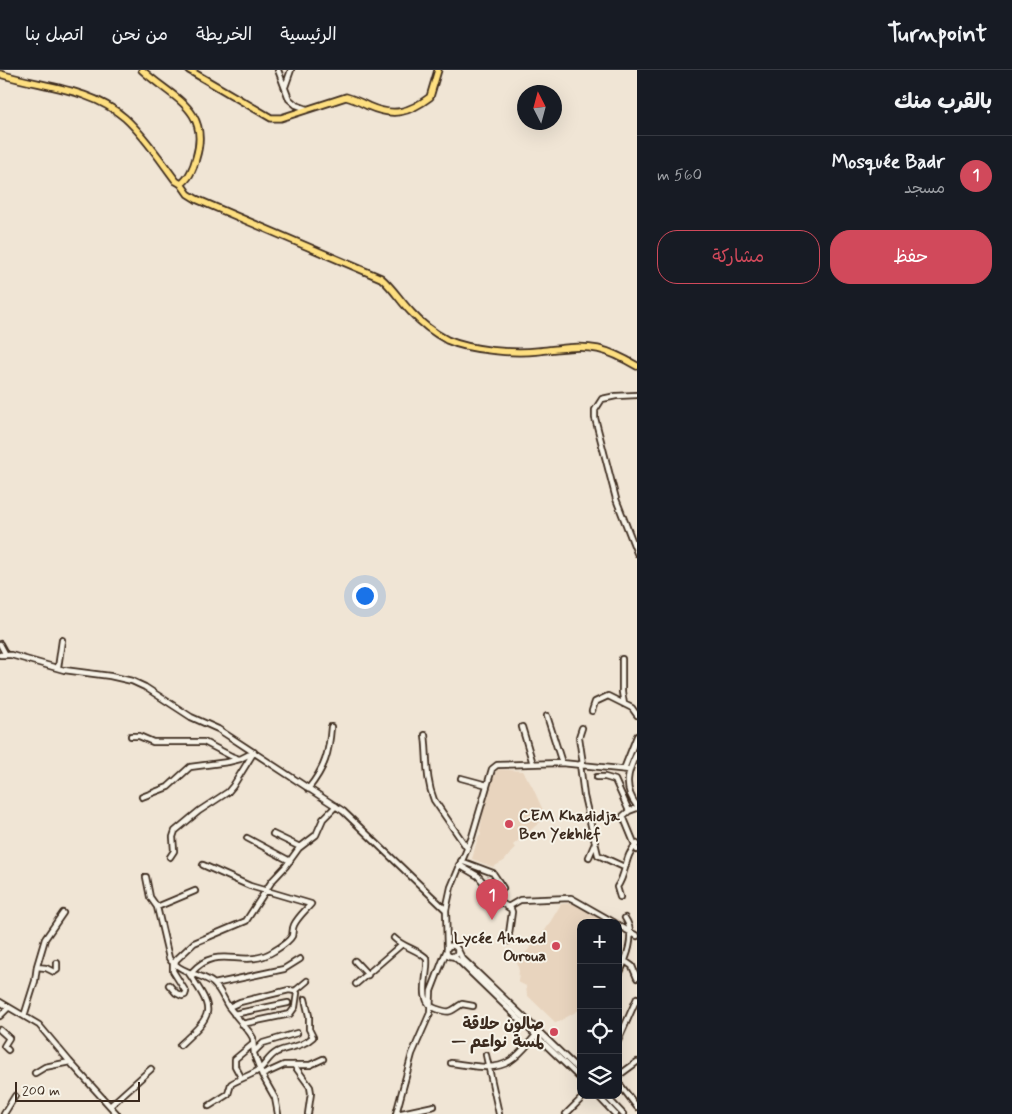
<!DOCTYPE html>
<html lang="ar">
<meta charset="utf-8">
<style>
:root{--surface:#171b24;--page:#242831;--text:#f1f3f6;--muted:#9ea1a6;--line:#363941;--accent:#d1495b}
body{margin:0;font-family:Mynerve,"Playpen Sans Arabic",sans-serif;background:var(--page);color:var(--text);direction:rtl}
.controls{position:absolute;right:15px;bottom:15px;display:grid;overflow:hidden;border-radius:10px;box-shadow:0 5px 20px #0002}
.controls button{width:45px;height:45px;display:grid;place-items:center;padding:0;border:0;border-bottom:1px solid var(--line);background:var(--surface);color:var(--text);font:25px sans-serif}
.compass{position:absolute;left:517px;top:15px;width:45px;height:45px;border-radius:50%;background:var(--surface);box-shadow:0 5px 20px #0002;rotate:354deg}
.scale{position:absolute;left:15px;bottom:12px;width:125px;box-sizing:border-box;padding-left:5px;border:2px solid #3b2a1e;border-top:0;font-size:14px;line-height:18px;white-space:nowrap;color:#3b2a1e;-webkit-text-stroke:4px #f7f3e8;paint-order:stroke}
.you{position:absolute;left:364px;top:525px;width:18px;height:18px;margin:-12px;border:4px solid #fff;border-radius:50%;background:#1a73e8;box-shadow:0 0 0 8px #1a73e833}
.badge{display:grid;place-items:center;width:32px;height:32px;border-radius:50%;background:var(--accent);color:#fff;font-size:16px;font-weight:700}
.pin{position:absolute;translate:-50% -41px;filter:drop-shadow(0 1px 2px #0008)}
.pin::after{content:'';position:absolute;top:26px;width:18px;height:15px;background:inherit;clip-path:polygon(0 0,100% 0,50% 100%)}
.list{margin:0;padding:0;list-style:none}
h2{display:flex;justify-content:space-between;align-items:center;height:65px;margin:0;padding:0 20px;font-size:21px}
h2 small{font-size:16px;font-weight:400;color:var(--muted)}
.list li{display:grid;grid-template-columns:32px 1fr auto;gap:15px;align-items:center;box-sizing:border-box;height:80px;padding:0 20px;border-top:1px solid var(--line)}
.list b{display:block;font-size:19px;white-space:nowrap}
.list p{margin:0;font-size:16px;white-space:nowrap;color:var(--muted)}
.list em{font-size:16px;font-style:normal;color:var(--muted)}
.actions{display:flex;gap:10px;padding:15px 20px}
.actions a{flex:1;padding:11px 0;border:1px solid var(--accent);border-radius:20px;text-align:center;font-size:18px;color:var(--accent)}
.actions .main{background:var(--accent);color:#fff}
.icon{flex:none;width:28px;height:28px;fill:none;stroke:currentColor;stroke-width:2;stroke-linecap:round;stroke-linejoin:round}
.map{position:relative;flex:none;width:637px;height:1044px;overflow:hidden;direction:ltr}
header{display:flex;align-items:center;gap:30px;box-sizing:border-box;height:70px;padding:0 25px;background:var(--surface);border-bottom:1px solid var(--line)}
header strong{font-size:24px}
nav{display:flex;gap:28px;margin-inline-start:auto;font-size:18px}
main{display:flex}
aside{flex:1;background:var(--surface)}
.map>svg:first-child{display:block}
.built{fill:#e8d4be}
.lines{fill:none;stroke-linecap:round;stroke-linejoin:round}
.minor-casing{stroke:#3b2a1e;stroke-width:8}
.major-casing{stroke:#3b2a1e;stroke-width:9}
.minor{stroke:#f7f3e8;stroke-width:4.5}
.major{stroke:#fedf80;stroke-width:5.5}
.poi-dot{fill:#d1495b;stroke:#f7f3e8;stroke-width:2}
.labels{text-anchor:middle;stroke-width:4;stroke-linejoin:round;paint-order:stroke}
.poi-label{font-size:16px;font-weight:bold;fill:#3b2a1e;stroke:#f7f3e8;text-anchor:end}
</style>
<header>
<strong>Turnpoint</strong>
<nav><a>الرئيسية</a><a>الخريطة</a><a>من نحن</a><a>اتصل بنا</a></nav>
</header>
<main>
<aside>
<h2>بالقرب منك<small></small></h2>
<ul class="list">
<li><span class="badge">1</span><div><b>Mosquée Badr</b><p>مسجد</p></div><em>560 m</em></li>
</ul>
<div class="actions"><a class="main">حفظ</a><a>مشاركة</a></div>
</aside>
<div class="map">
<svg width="637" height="1044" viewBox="0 0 637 1044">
<rect width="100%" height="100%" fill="#f0e5d5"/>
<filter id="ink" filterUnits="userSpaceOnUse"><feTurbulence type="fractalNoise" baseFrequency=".02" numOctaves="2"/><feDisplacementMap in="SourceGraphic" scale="10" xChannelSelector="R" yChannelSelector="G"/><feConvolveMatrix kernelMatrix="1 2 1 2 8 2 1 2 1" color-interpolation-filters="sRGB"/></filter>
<g filter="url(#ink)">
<path class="built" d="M497,699L523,701L532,716L546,747L513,775L515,778L504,791L493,797L472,789L478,767L481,765L480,761L486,726Z
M573,833L610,853H581V939L556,953L527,925L526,916L518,912L519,901L517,893L546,859L561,834Z"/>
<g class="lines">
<g class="minor-casing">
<path id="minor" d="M278,0L289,29L296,35L307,39
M285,17L291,0
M637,325L616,326L602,329L595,340V348L616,429L637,483
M0,574L6,585
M0,585H11L64,600L110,606L132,611L145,617L191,647L218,659L343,741L446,840
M622,589V622L624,634
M58,598L62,570
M592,641L595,632L608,626L632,638L637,645
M547,646L562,693
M522,657L533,694
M582,658L579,667L583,694
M425,665C428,687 425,708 434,730L467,778
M131,666H139L153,672H204L231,686L239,689
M637,683C627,702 623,718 637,736
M580,694L584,726L598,785L624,797
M624,699L637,666
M597,707H605L615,710L629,741
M461,708L487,715
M308,719C325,698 329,683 331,657
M142,727L168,717L190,697L228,692L240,689L252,683
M637,738L629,741L623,746L637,780
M273,764L300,777
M247,768L290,791
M170,787L174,781L173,767L175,761L199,741L228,722L233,716L254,682
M589,787L595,773
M461,791L493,803L503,818
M459,795L478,806L500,832L511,839L512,842L508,871
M146,807L150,827L157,837L169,888L171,891L175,894
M620,827L617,817C627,804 624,785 637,774
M157,837L195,821
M508,837L520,830L571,828L615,853
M618,855L637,866
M394,868C404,878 420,880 427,889C429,904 416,933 437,939C452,944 450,941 462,934L473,936
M446.5 881a5.5 5.5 0 1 1 11 0a5.5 5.5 0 1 1-11 0Z
M447,878L446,840L451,817L472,767L492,699L497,695L562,693L629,700
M458,880L462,888L581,1002
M453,886L459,891L581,1009
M355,891L368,905
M625,891L632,896L637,908
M37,897L46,898L54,902L57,900V893
M192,902C219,872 243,901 274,881C279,878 289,872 292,866C293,863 292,859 294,855C298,847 306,840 311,834L250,816L203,795
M618,907C626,889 637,865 625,848
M214,914L284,899L300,889
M356,914L401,875
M169,915L176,923L182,926L185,925L186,922L173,901V894
M295,921L307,911
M0,932L39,955L70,992L117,1044
M229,937L240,932L289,920L295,921L297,923L295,937L290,944L242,954
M234,944L288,933
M0,946L8,938
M24,946L35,911L37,896L45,869L63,843
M0,960L9,968L4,976L8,980
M618,971L637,928
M180,975C216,942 214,941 188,902
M254,982L263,973L297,963
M486,985L499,1044
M451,993C469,995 493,1002 510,991C520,985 528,974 536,965
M294,995L310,1017L311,1023L308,1044
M35,1003L45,997L70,992
M262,1005L284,995H310L323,989
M618,1006L637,992
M241,1007L235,996V989L253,974
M618,1012L637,1037
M597,1025L615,1044
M605,1025L623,1044
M110,1036L151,999
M209,1036L228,1024L231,1014C240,1008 253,1005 260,999C266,994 269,986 277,982C290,976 301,978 313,967L309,959V946L305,929
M4,1044L15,1026
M278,1044L275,1028L262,1005L254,984L253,968L250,963C243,954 235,945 228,936C223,928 221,920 213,913C202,904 185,904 175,894L176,890L194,873L246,851L272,811L286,796L299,778L316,765L323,749L336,736
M396,1044L412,984L430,943L431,921L446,882
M397,1044L434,1036
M566,1044L585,1025"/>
</g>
<g class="major-casing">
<path id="major" d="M189,0L271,48H281L346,27C354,29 360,32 368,36C393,47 409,43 430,27L438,0
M0,4C42,17 91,18 125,48C144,65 161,91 176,111L181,114C189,109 194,96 196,88C211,39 172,28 142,0
M181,114L188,124L196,129L381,208C393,218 400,231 411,242C421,253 434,263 447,270C470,280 513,284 538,281C558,279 578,275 598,279C612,282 625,289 637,296"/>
</g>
<use href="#minor" class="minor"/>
<use href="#major" class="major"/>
</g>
</g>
<g class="poi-dot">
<circle cx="509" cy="754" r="5"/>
<circle cx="556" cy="876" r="5"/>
<circle cx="554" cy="962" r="5"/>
</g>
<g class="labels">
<g class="poi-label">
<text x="519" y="751" text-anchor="start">CEM Khadidja<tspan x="519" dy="18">Ben Yekhlef</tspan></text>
<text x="546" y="873">Lycée Ahmed<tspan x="546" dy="18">Ouroua</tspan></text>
<text x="544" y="959">صالون حلاقة<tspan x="544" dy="18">— لمسة نواعم</tspan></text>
</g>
</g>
</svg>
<div class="controls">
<button>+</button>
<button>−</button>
<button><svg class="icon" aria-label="locate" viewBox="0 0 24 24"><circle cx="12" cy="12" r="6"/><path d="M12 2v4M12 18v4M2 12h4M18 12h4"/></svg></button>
<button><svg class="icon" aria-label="layers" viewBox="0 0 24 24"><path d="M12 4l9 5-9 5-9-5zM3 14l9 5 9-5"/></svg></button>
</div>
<svg class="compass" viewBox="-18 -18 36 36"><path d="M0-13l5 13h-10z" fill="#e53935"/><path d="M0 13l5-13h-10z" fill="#9ea1a6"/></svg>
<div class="scale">200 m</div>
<div class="you"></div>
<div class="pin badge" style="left:492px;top:850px">1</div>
</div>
</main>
